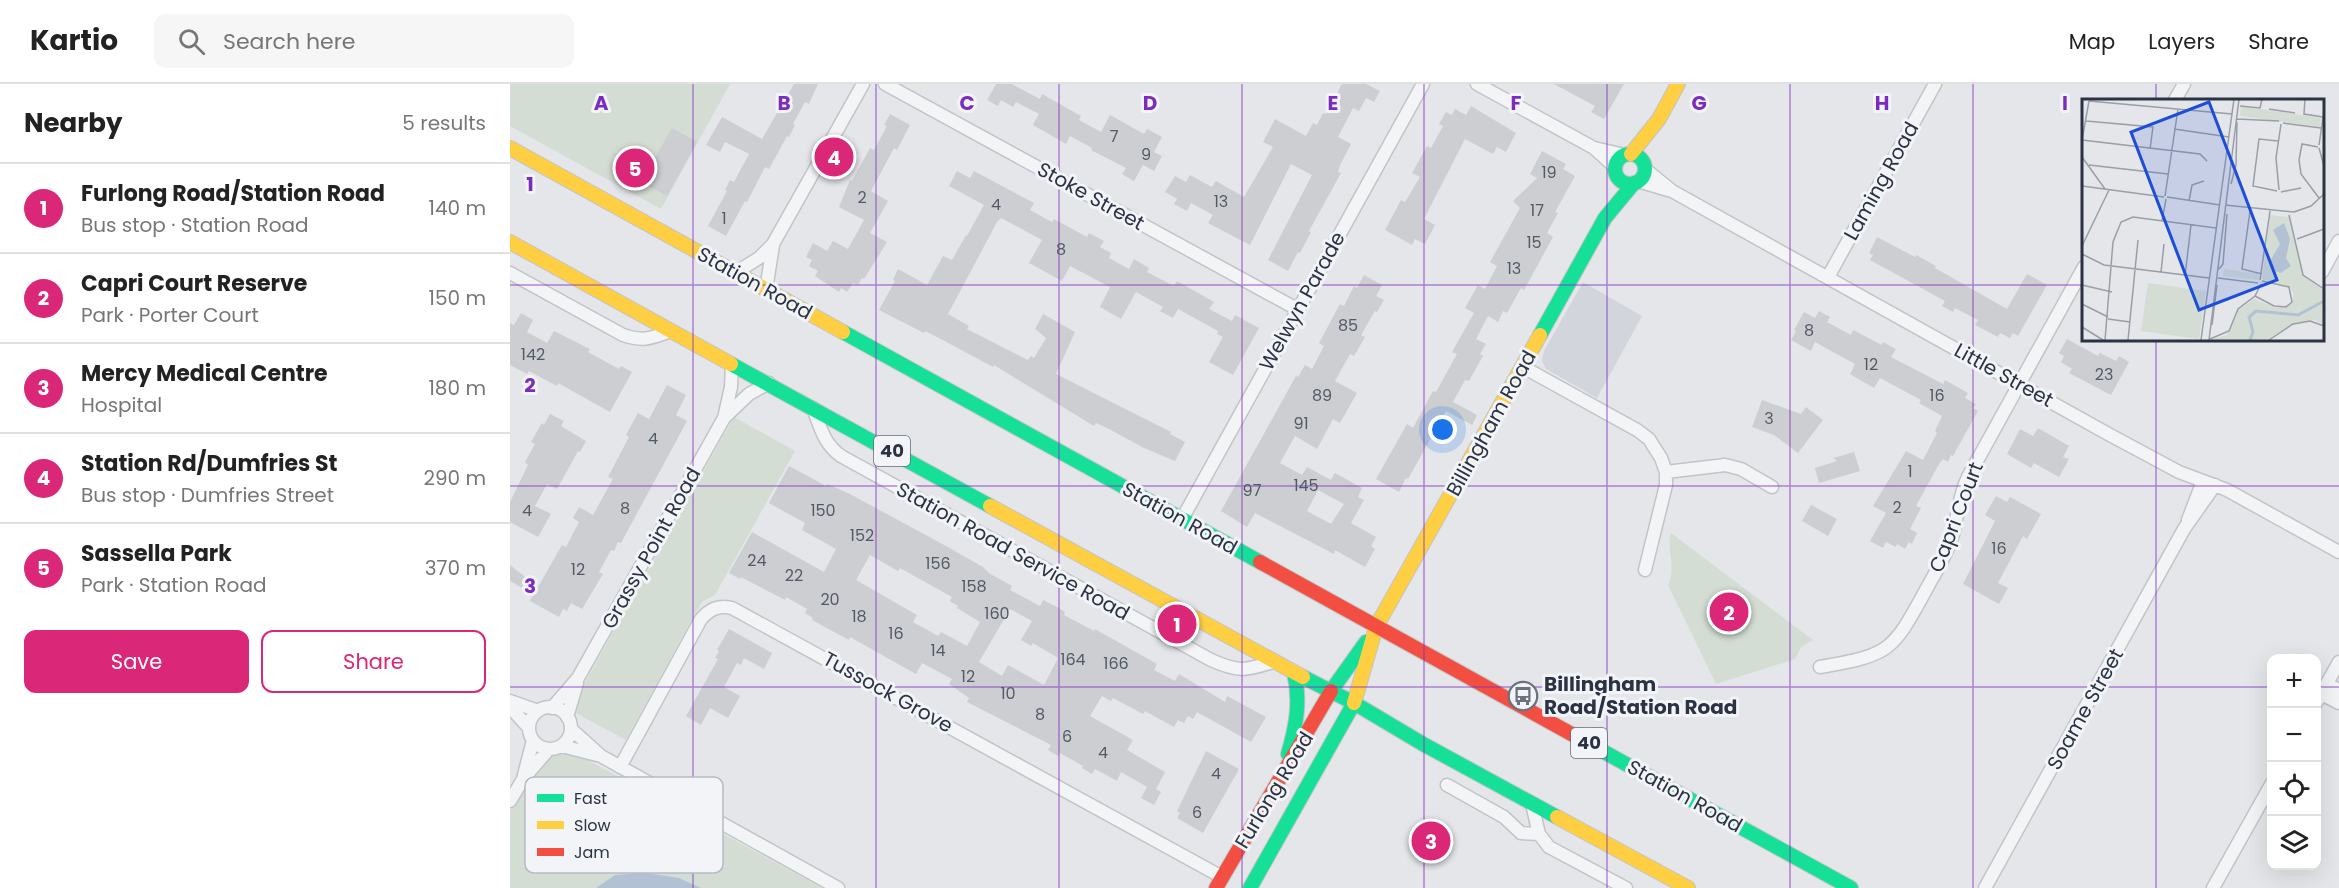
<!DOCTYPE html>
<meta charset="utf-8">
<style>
:root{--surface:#fff;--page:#f6f6f6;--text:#222;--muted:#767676;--line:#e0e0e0;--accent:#db2777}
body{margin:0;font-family:Poppins,sans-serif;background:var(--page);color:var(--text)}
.controls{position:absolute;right:18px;bottom:18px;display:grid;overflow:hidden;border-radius:12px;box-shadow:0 6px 24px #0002}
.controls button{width:54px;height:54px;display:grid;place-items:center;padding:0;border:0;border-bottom:2px solid var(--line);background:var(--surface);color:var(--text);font:30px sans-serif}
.you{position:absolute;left:933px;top:346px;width:21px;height:21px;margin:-15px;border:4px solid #fff;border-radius:50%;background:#1a73e8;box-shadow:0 0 0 9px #1a73e833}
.badge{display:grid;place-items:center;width:39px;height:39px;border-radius:50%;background:var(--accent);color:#fff;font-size:20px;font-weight:700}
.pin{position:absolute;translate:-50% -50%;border:3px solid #fff;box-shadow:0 2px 6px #0006}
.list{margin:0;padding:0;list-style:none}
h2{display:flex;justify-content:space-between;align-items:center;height:78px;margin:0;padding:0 24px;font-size:26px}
h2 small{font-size:20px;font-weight:400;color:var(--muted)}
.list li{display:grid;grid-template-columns:39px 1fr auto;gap:18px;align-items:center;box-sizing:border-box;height:90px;padding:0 24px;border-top:2px solid var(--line)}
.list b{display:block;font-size:22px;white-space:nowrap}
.list p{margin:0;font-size:20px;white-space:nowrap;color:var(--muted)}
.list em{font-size:20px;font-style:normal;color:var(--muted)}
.actions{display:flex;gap:12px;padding:18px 24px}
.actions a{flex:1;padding:14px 0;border:2px solid var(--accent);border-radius:12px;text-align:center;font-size:21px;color:var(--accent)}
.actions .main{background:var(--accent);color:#fff}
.icon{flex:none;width:33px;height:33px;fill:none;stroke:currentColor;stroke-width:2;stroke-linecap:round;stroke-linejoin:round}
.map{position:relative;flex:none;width:1829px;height:804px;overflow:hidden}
header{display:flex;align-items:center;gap:36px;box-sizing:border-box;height:84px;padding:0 30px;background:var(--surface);border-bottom:2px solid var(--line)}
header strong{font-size:28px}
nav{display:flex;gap:33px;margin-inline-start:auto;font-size:21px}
.search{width:420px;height:54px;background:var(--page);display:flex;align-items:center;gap:15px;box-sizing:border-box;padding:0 21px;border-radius:12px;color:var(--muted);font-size:22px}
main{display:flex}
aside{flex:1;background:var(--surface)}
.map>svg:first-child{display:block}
.built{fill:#d2d5dc}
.green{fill:#d4ddd4}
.water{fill:#b2c2d4}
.building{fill:#ccced1;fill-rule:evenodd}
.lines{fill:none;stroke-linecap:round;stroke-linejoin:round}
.street-casing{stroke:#c2c4c7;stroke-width:15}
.fast-casing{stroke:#c2c4c7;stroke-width:16}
.slow-casing{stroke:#c2c4c7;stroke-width:16}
.jam-casing{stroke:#c2c4c7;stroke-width:16}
.street{stroke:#f3f4f6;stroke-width:12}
.fast{stroke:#16e098;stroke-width:14}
.slow{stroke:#ffcf43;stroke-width:14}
.jam{stroke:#f24e42;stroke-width:14}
.grid{fill:none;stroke:#7b2cbf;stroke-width:1.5;stroke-opacity:0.55}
.labels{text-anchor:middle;stroke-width:6;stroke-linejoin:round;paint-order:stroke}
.number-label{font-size:16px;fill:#535a67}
.shield{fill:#f2f4f8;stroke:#666c79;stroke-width:1.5}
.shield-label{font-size:18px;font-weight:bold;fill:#2a3243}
.street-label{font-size:20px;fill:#2a3243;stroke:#f2f4f8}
.poi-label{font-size:20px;font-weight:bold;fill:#2a3243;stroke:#f2f4f8;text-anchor:start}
.inset-river{fill:none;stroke:#b2c2d4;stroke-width:3}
.inset-road{fill:none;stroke:#9a9ea7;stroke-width:1.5}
.view{fill:#1d4ed8;fill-opacity:0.15;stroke:#1d4ed8;stroke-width:3}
.inset-edge{fill:none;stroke:#2a3243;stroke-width:3}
.key{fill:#f2f4f8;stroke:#b6bac2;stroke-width:1.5}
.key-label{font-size:16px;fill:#2a3243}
.grid-label{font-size:20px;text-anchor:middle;font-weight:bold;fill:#7b2cbf;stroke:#f2f4f8;stroke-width:6;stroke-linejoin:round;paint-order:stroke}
</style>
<header>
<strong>Kartio</strong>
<div class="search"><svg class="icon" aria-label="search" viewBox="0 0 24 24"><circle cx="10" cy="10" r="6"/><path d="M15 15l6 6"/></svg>Search here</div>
<nav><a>Map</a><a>Layers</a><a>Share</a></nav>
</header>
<main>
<aside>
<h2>Nearby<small>5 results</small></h2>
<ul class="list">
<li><span class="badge">1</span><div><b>Furlong Road/Station Road</b><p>Bus stop · Station Road</p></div><em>140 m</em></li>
<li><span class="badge">2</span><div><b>Capri Court Reserve</b><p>Park · Porter Court</p></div><em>150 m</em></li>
<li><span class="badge">3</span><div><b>Mercy Medical Centre</b><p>Hospital</p></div><em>180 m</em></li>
<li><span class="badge">4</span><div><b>Station Rd/Dumfries St</b><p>Bus stop · Dumfries Street</p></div><em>290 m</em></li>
<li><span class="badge">5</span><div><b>Sassella Park</b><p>Park · Station Road</p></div><em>370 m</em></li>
</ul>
<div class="actions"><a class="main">Save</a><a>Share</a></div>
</aside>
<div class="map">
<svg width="1829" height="804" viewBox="0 0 1829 804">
<rect width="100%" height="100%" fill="#e4e6e9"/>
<path class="built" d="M1073,198L1132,232L1087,314L1036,285L1032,277L1034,267Z"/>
<path class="green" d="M0,0H220L151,125L0,42Z
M224,333L285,367L205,511L193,517L187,526L116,656L66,629L68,611Z
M1161,449L1303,556L1291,563L1285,575L1206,600L1158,501C1167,483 1156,467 1161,449Z
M63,668L312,804H0V727L28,675Z"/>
<path class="water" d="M136,789L169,794L191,804H86L105,791Z"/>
<path class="building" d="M284,0H308L299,20L295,18L283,40L285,41L279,53L277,52L259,85L255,83L237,118L235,117L216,152L198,142L217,107L215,106L220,96L224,98L239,70L215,58L210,68L196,61L212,33L252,55Z
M486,0H502L530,15L532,10L571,32L569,36L591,48L600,31L634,50L637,45L652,53L644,68L652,72L644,87L633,81L624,97L612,90L616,84L581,66L582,64L560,52L556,60L523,41L529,30L506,18L503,23L491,16L488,22L477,16Z
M832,0H856L870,7L864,18L856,14L849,27L843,24L828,53L841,60L830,81L828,88L831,89L799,147L801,148L790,169L788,168L778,187L758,176L802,91L781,80L740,161L698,139L703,131L681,119L677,127L664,120L667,115L655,108L665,92L676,98L680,91L702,103L706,97L734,113L763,63L753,58L765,35L796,52L803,39L807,41L813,29L816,30Z
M1044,0H1114L1094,35L1081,28L1085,22Z
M961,22L1006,49L996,68L987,63L983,70L955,55L914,135L925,141L915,160L905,155L902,161L875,146L891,116L895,118L910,93L902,89L917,62L921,64L933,42L929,40L936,28L942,31L945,25L956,31Z
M380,30L400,41L387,66L384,64L361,107L378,117L360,149L377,158L354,195L352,194L348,201L343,199L337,208L331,204L329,208L305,192L308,187L299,182L302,176L296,173L303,159L317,167L323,157L338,165L354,136L329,123L340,96L342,97L360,64L364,66L377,42L374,41Z
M162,44L187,58L157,112L131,98Z
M1032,67L1056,80L1053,85L1065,92L1045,128L1048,129L1037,149L1043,153L1014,206L1011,204L997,229L993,227L988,238L978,232L966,255L976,260L970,270L973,272L959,297L955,296L943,318L967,331L962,341L936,327L898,395L896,394L889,408L866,395L897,340L903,344L923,307L926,308L947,270L942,268L964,229L955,224L968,201L975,205L987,182L980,178L1010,124L1003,117L1027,94L1020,90Z
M447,87L460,94L464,87L524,119L520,126L542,138L544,135L577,153L579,149L594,157L590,163L601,169L599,174L619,185L624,175L639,184L637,188L664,202L667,197L704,218L699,225L722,237L725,231L749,244L723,291L699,278L713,253L707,250L708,247L668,225L663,234L650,227L653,223L626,208L611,235L590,223L600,203L560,182L552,197L519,179L532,156L491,134L487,138L438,230L459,242L457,245L518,276L521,272L524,274L536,254L525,245L533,230L565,248L546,290L661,348L660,350L675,358L665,377L634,364L599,345L586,339L584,342L484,281L483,283L429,254L415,247L414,249L369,226L385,197L383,196L388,185L417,201L433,172L442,176L456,151L457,152L474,121L439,102Z
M1367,153L1405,173L1406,171L1426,182L1425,184L1497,225L1517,190L1537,201L1508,252L1503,249L1500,254L1490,249L1488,253L1465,241L1468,236L1445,224L1443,228L1432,222L1435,217L1360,176L1363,171L1359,169Z
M854,191L872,201L866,212L874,216L867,228L865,227L851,251L855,253L844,272L840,270L825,297L847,309L830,339L823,335L807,365L785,352L770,379L792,391L797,383L821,396L825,389L852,404L848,413L854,416L841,439L866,453L861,462L865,465L855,483L825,466L824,470L745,429L737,443L711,427L786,292L788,293L795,281L802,285L814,262L809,259L830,220L834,222L844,202L847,204ZM808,406L834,420L821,440L797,427Z
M1309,227L1320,233L1317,238L1341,251L1343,246L1372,261L1373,258L1386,265L1381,273L1433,300L1435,296L1458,309L1455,314L1466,320L1463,324L1468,327L1443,372L1441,371L1438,378L1433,375L1429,380L1406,422L1411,424L1400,445L1407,449L1402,460L1399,458L1395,465L1387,460L1386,463L1376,458L1373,464L1360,457L1376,429L1363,422L1396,367L1413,376L1427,349L1425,347L1432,332L1409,319L1411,316L1370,294L1364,304L1340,290L1345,280L1305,258L1301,267L1281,256L1286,247L1284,246L1294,228L1305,234Z
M11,229L23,236L17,248L37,259L44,247L80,265L78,268L109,285L111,282L122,288L100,328L48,299L47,302L19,287L17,290L0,281V239L4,241Z
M1557,255L1588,272L1590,269L1606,277L1609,272L1619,278L1601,311L1559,289L1562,285L1551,278L1554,272L1549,269Z
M157,301L176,311L166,331L177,337L111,459L108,458L104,467L101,466L89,488L93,490L72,525L61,519L57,527L53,525L49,533L20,517L23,510L0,497V481L28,503L52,461L56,463L69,438L63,434L69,423L83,431L103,395L98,393L119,353L116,351L128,329L139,335Z
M1252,316L1291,330L1296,323L1313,336L1288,369L1264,351L1242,343Z
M40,330L54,337L51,342L76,357L70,368L68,367L47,405L37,400L25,422L41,430L28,453L0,438V418L18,381L15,378L25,360L21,358L32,339L34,341Z
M1528,344L1559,362L1553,373L1559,375L1549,393L1524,379L1521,384L1497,370L1510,345L1523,352Z
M1344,368L1350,387L1309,399L1305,384L1327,377L1323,374Z
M279,382L316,402L317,400L338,409L436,462L473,483L479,489L502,502L500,506L530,522L533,516L549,524L555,528L554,531L584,547L585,545L647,580L644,586L665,597L669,590L715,618L717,612L756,633L741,658L687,628L683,635L678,632L674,639L668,636L664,643L635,627L633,630L603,614L601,617L592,612L580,632L623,656L617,666L655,688L646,705L651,708L644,721L631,714L637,703L611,688L607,697L585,685L582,690L572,684L573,682L550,669L548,672L538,666L541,661L457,618L459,614L439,600L442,595L412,579L406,590L340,553L339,556L302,536L303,534L295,529L297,525L276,513L275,516L231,493L230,495L219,489L242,448L314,488L326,465L292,446L295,439L259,419ZM360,471L388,487L390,484L442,513L440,517L448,522L447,524L470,538L457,562L431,548L428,552L403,538L407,531L346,496ZM500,525L522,537L511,556L521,562L523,559L548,574L534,601L498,581L492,592L469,578Z
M1486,412L1497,418L1500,413L1531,430L1517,455L1513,452L1488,499L1498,504L1489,520L1453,500L1485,437L1475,431Z
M1301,421L1327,435L1318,452L1292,437Z
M219,545L262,569L254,585L234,574L231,581L227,579L214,603L230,612L218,634L200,624L191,641L176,632L208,575L205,574L209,567L207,566Z
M696,667L729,685L693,749L667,734L670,729L667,727Z"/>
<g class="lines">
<g class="street-casing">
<path id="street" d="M375,0L787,225
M967,0L1084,64L1106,84
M1665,16L1674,0
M1084,64L1115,71
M1135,85L1162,107L1600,351L1669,388L1717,406L1829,468
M1128,97L1158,106
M1812,188L1829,157
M0,189L113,251C134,258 141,254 161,247
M225,189L249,174L263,160L353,0
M1318,193L1425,0
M256,206L263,161
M1013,283L1127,346L1139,355L1151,374L1156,388V401L1135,486
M303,324C310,343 314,360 331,372L701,576C728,588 735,587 763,578
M215,333L239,310L259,299
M1156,388L1215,381L1231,385L1262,403
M672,435L913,0
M1678,436L1693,397
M1310,583C1382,571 1383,566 1417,504C1426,487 1438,469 1443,450C1448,430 1449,411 1458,393L1574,183
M1817,600L1829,606
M1811,610L1829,619
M0,617L28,627
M1806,619L1829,578
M0,623L19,644
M19 644a21 21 0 1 1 42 0a21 21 0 1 1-42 0Z
M42,624L68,594L214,334L221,303L222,280
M57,633L67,599
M61,645L91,672L328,804
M52,662L87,671
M110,683L191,535C200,525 208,521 222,524L712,793
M14,691L23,656
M937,701L994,733L1011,749L1029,750
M0,717L13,695L39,665
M1022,720L1029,750L1039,763L1116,804
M1475,804L1674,445L1705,401
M1703,804L1762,699"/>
</g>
<g class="fast-casing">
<path id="fast" d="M1105 85a15 15 0 1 1 30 0a15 15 0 1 1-30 0Z
M333,248L750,478
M1030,251L1095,134L1124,99
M221,280L480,422
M793,593L844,619L913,660L1047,733
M821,607L856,558
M1076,658L1341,804
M778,670C786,643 791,617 784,589
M740,804L844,619"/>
</g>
<g class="slow-casing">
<path id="slow" d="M0,64L333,248
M1121,70L1149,35L1168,0
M0,158L221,280
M480,422L793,593
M866,543L1030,251
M844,619L866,543
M1047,733L1178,804"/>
</g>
<g class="jam-casing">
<path id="jam" d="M750,478L1076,658
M706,804L821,607"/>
</g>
<use href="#street" class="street"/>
<use href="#fast" class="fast"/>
<use href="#slow" class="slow"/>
<use href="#jam" class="jam"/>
</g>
<path class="grid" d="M183,0V804M366,0V804M549,0V804M732,0V804M914,0V804M1097,0V804M1280,0V804M1463,0V804M1646,0V16M0,201H1574M1812,201H1829M1646,255V804M0,402H1829M0,603H1762M1806,603H1829"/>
<defs>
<g id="bus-ring" transform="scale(1.5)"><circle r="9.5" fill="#f2f4f8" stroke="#6b717d" stroke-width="1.5"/><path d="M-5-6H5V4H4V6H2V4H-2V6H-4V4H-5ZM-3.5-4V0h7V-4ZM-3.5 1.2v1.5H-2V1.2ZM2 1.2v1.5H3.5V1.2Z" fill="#6b717d"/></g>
</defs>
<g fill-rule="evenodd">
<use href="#bus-ring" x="1013" y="612"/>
</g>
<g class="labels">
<g class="number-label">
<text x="604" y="58">7</text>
<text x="636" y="76">9</text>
<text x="1039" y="94">19</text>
<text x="352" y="119">2</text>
<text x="711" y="123">13</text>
<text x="486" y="126">4</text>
<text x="1027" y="132">17</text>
<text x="214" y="140">1</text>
<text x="1024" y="164">15</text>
<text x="551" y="171">8</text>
<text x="1004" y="190">13</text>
<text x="838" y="247">85</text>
<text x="1299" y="252">8</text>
<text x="23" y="276">142</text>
<text x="1361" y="286">12</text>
<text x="1594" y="296">23</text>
<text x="812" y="317">89</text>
<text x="1427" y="317">16</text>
<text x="1259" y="340">3</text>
<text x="791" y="345">91</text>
<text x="143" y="360">4</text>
<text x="1400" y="393">1</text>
<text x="796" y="407">145</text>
<text x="742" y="412">97</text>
<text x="1387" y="429">2</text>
<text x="115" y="430">8</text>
<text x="17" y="432">4</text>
<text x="313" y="432">150</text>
<text x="352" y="457">152</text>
<text x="1489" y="470">16</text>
<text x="247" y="482">24</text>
<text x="428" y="485">156</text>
<text x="68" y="491">12</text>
<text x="284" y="497">22</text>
<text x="464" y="508">158</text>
<text x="320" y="521">20</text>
<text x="487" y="535">160</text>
<text x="349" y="538">18</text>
<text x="386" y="555">16</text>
<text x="428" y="572">14</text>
<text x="563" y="581">164</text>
<text x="606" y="585">166</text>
<text x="458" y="598">12</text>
<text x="498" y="615">10</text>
<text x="530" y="636">8</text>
<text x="557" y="658">6</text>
<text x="593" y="674">4</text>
<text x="706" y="695">4</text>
<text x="687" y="734">6</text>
</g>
<g class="shield">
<rect x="364" y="352" width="36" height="30" rx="4.5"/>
<rect x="1061" y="644" width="36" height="30" rx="4.5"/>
</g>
<g class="shield-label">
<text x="382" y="373">40</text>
<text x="1079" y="665">40</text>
</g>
<g class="street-label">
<text transform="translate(1371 97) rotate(-61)" y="7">Laming Road</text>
<text transform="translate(581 112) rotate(29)" y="7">Stoke Street</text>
<text transform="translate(245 199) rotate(29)" y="7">Station Road</text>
<text transform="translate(792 217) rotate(-61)" y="7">Welwyn Parade</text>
<text transform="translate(1494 291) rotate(29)" y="7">Little Street</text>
<text transform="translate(981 339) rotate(-61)" y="7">Billingham Road</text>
<text transform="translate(1446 433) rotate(-69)" y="7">Capri Court</text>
<text transform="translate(670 434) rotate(29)" y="7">Station Road</text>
<text transform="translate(141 464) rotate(-61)" y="7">Grassy Point Road</text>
<text transform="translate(503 467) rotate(29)" y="7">Station Road Service Road</text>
<text transform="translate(378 608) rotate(29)" y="7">Tussock Grove</text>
<text transform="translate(1575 625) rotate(-61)" y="7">Soame Street</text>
<text transform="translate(764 706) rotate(-59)" y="7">Furlong Road</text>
<text transform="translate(1175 712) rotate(29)" y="7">Station Road</text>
</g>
<g class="poi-label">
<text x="1034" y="607">Billingham<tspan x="1034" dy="23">Road/Station Road</tspan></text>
</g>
</g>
<g transform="translate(1572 15)">
<rect width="242" height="242" fill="#e4e6e9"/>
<path d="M159,7L239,19L238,28L158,17ZM188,116L207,118L221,176L241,191V226L233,221L212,224L185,241H128L145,236L155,212L172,200L194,209L209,205L212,195L208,188L180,180ZM142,170L177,175L176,181L141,177ZM66,184L124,192L117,240L59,232Z" fill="#d4ddd4"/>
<path d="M202,124L208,140L204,159L209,167L199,174L190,171L188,162L198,145L191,131Z" fill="#b2c2d4"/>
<path class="inset-river" d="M168,241L171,233L167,218L174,212L216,216L242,202"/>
<path class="inset-road" d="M223,0L222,15L241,18M7,2L150,15M158,7L178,9L180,0M187,10L213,14M155,20L197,22M4,22L71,28L68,50M201,24L239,29M92,30L147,38M0,41L118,55L125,62M0,41L7,2M237,46L242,12M236,48L220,45L217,61L219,75L237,99M237,49L242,67M0,58L23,90M7,66L86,75M149,85L154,66L155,23M0,87L82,98M197,91L194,59L199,25M195,92L171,87L177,40L196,42M199,93L219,89M83,97L96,10M85,98L138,106M107,102L110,86L122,82M143,106L212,113L229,107L242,95M168,112L160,170L180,175M207,116L221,176L242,190M80,122L84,100M215,140L242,130M0,147L27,91M0,155L22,166L127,179M137,170L141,165L145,115M79,173L82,145M103,177L109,126M136,179L176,184M178,181L188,112M0,186L30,193M173,197L192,207L204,208L210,203L207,188L180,182M0,205L26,218M26,220L48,223M130,226L135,186M0,228L21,241M128,240L147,232L156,210L173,197L179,185M23,241L31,143L39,123L51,118L134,129M46,241L56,141M119,241L152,0M127,241L157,0M187,241L211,225L228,222L242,227"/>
<path class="view" d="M127,3L195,181L117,211L49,33Z"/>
<rect width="242" height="242" class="inset-edge"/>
</g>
<rect x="15" y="693" width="198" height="96" rx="9" class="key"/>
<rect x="27" y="710" width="27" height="8" fill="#16e098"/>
<rect x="27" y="737" width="27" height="8" fill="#ffcf43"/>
<rect x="27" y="764" width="27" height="8" fill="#f24e42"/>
<g class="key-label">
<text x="64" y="720">Fast</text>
<text x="64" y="747">Slow</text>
<text x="64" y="774">Jam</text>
</g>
<g class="grid-label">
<text x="91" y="26">A</text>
<text x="274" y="26">B</text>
<text x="457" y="26">C</text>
<text x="640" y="26">D</text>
<text x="823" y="26">E</text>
<text x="1006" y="26">F</text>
<text x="1189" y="26">G</text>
<text x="1372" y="26">H</text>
<text x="1555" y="26">I</text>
<text x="20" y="107">1</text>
<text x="20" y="308">2</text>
<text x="20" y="509">3</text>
</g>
</svg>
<div class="controls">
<button>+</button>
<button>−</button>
<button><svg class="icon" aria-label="locate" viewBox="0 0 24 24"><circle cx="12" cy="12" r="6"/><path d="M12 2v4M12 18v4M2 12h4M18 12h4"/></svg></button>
<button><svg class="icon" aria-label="layers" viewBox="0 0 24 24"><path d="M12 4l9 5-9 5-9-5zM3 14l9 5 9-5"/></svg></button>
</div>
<div class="you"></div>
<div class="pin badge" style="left:667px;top:540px">1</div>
<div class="pin badge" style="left:1219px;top:528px">2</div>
<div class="pin badge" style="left:921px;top:757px">3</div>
<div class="pin badge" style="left:324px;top:73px">4</div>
<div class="pin badge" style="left:125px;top:84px">5</div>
</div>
</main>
